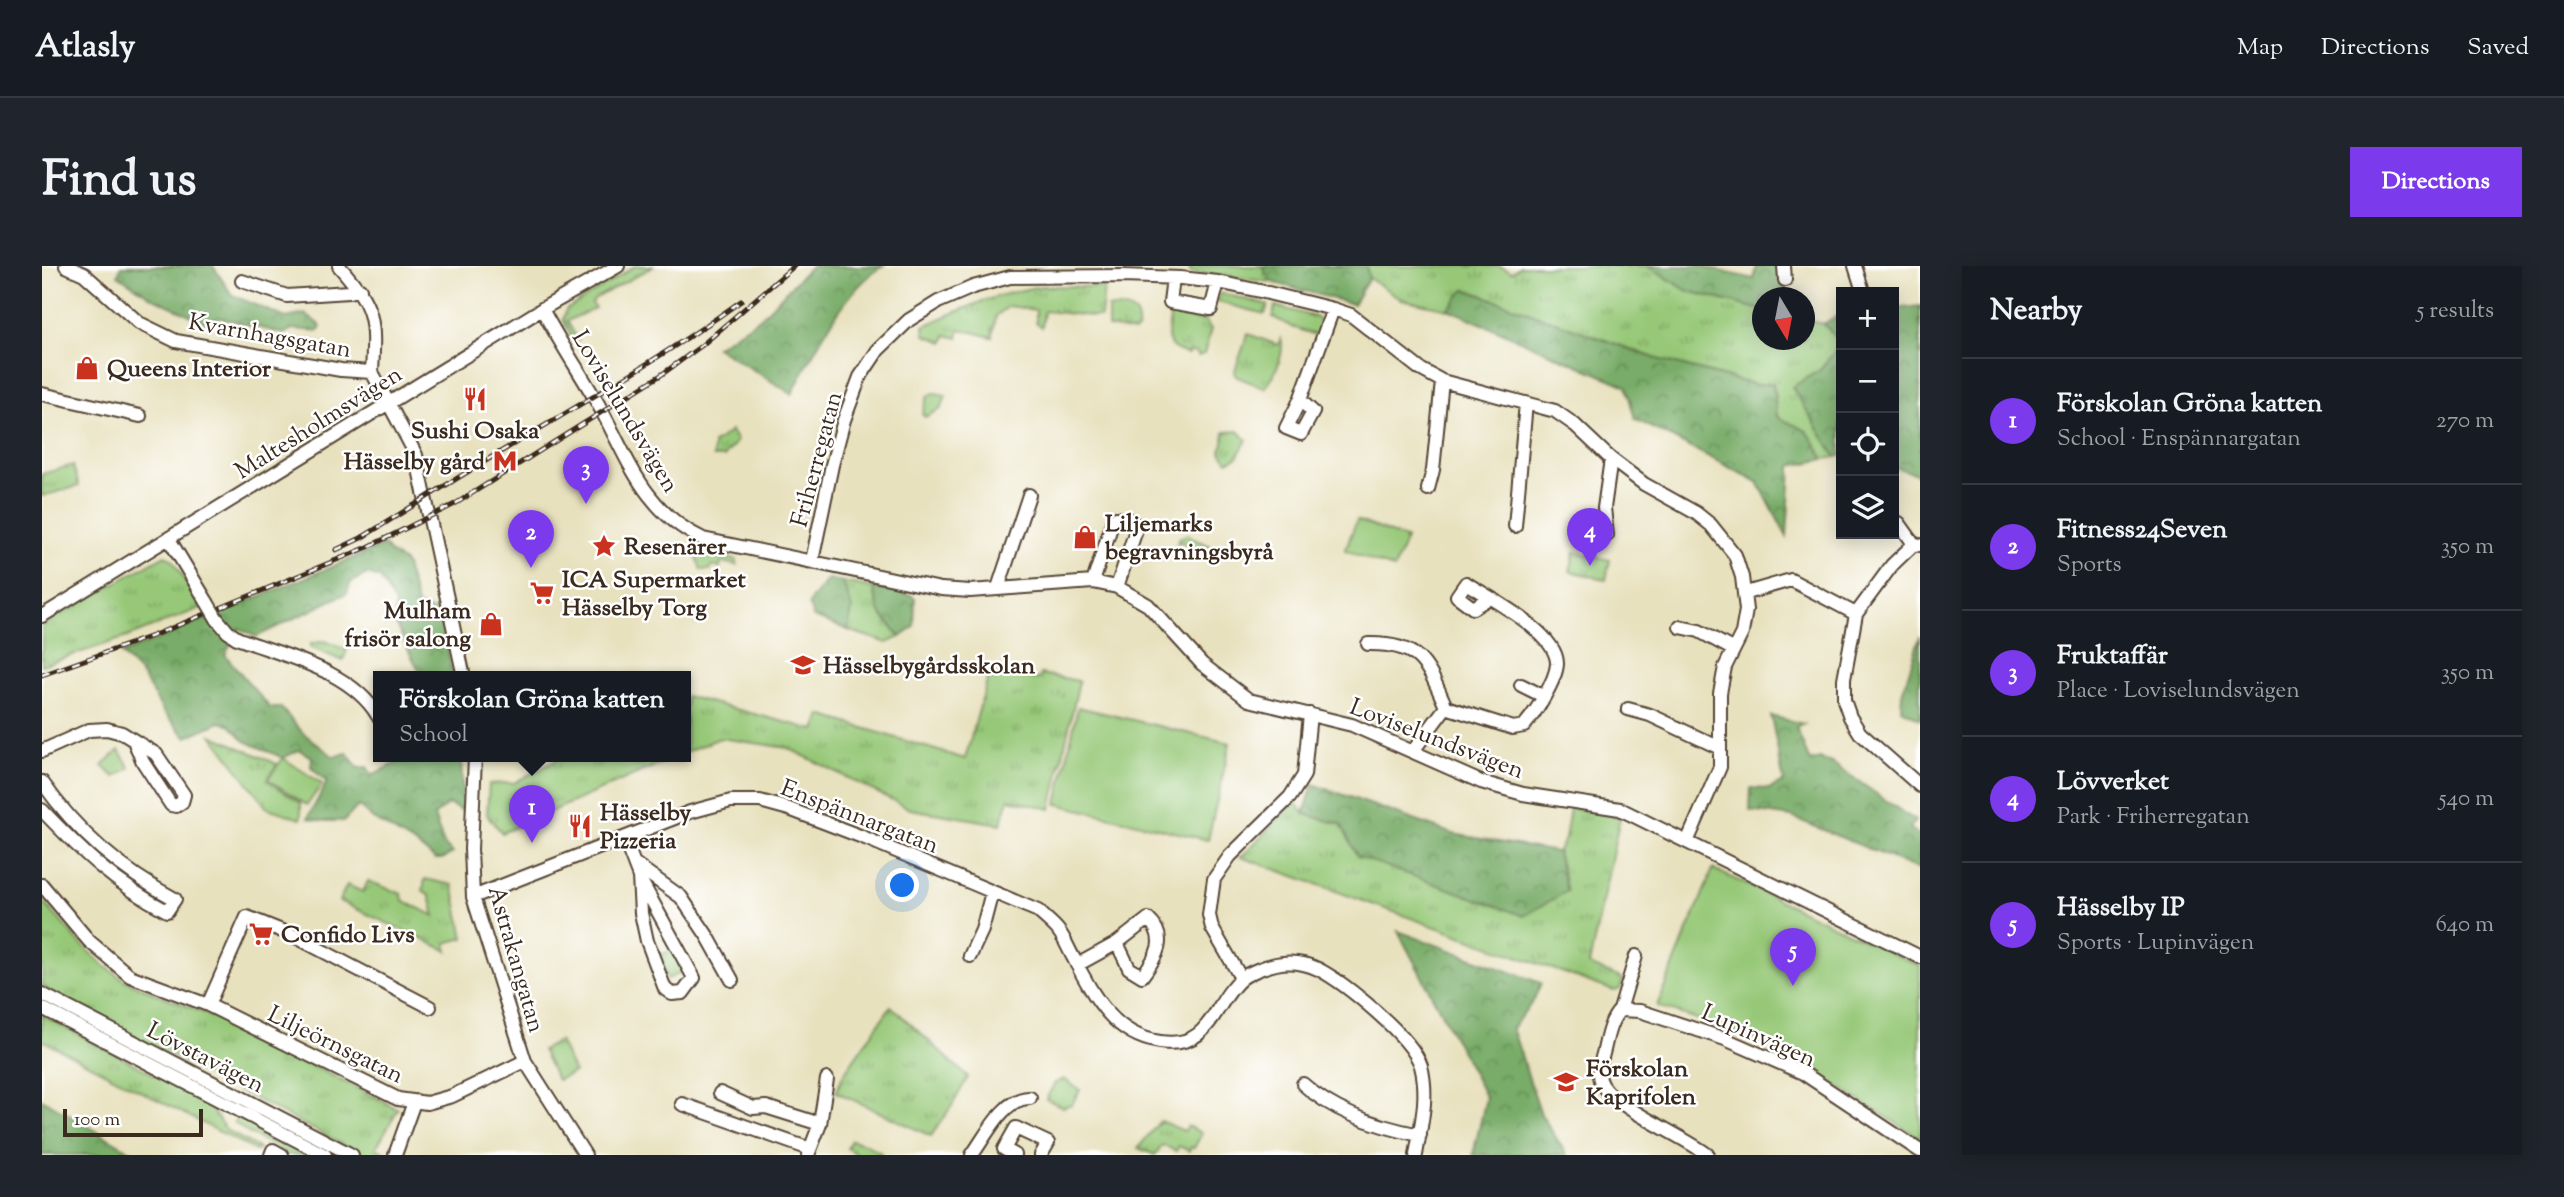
<!DOCTYPE html>
<meta charset="utf-8">
<style>
:root{--surface:#171b24;--page:#20242c;--text:#f1f3f6;--muted:#9ea1a6;--line:#363941;--accent:#7c3aed}
body{margin:0;font-family:"Sorts Mill Goudy",serif;background:var(--page);color:var(--text)}
.controls{position:absolute;right:21px;top:21px;display:grid;overflow:hidden;border-radius:0px;box-shadow:0 4px 18px #0003}
.controls button{width:63px;height:63px;display:grid;place-items:center;padding:0;border:0;border-bottom:2px solid var(--line);background:var(--surface);color:var(--text);font:35px sans-serif}
.compass{position:absolute;left:1710px;top:21px;width:63px;height:63px;border-radius:50%;background:var(--surface);box-shadow:0 4px 18px #0003;rotate:170deg}
.scale{position:absolute;left:21px;bottom:18px;width:140px;box-sizing:border-box;padding-left:7px;border:4px solid #3b2a1e;border-top:0;font-size:19px;line-height:24px;white-space:nowrap;color:#3b2a1e;-webkit-text-stroke:5px #fff;paint-order:stroke}
.you{position:absolute;left:861px;top:620px;width:24px;height:24px;margin:-18px;border:5px solid #fff;border-radius:50%;background:#1a73e8;box-shadow:0 0 0 10px #1a73e833}
.badge{display:grid;place-items:center;width:46px;height:46px;border-radius:50%;background:var(--accent);color:#fff;font-size:23px;font-weight:700}
.pin{position:absolute;translate:-50% -58px;filter:drop-shadow(0 2px 4px #0008)}
.pin::after{content:'';position:absolute;top:37px;width:24px;height:21px;background:inherit;clip-path:polygon(0 0,100% 0,50% 100%)}
.popup{position:absolute;left:331px;top:405px;width:318px;height:91px;box-sizing:border-box;display:grid;place-content:center;border-radius:0px;background:var(--surface);filter:drop-shadow(0 2px 5px #0005);font-size:23px;white-space:nowrap;color:var(--muted)}
.popup b{font-size:26px;color:var(--text)}
.popup::after{content:'';position:absolute;left:50%;top:100%;margin-left:-14px;border:14px solid transparent;border-top-color:var(--surface)}
.list{margin:0;padding:0;list-style:none}
h2{display:flex;justify-content:space-between;align-items:center;height:91px;margin:0;padding:0 28px;font-size:30px}
h2 small{font-size:23px;font-weight:400;color:var(--muted)}
.list li{display:grid;grid-template-columns:46px 1fr auto;gap:21px;align-items:center;box-sizing:border-box;height:126px;padding:0 28px;border-top:2px solid var(--line)}
.list b{display:block;font-size:26px;white-space:nowrap}
.list p{margin:0;font-size:23px;white-space:nowrap;color:var(--muted)}
.list em{font-size:23px;font-style:normal;color:var(--muted)}
.icon{flex:none;width:38px;height:38px;fill:none;stroke:currentColor;stroke-width:2;stroke-linecap:round;stroke-linejoin:round}
.map{position:relative;flex:none;width:1878px;height:889px;overflow:hidden;border-radius:0px}
header{display:flex;align-items:center;gap:42px;box-sizing:border-box;height:98px;padding:0 35px;background:var(--surface);border-bottom:2px solid var(--line)}
header strong{font-size:33px}
nav{display:flex;gap:38px;margin-inline-start:auto;font-size:24px}
.intro{display:flex;align-items:center;justify-content:space-between;box-sizing:border-box;height:168px;padding:0 42px}
h1{margin:0;font-size:49px}
.button{padding:18px 32px;border-radius:0px;background:var(--accent);color:#fff;font-size:24px;font-weight:700}
main{display:flex;gap:42px;padding:0 42px}
aside{flex:1;background:var(--surface);border-radius:0px;box-shadow:0 4px 18px #0003}
.map>svg:first-child{display:block}
.grass{fill:url(#grass-tufts);stroke:#68794a;stroke-width:2}
.forest{fill:url(#forest-crowns);stroke:#5a6b43;stroke-width:2}
.pitch{fill:#96c877;stroke:#68794a;stroke-width:2}
.lines{fill:none;stroke-linecap:round;stroke-linejoin:round}
.minor-casing{stroke:#554536;stroke-width:16}
.minor{stroke:#fff;stroke-width:12}
.rail-casing{stroke:#3b2a1e;stroke-width:5}
.rail{stroke:#fff;stroke-width:2.5;stroke-dasharray:8;stroke-linecap:butt}
.minor-bridge-casing{stroke:#554536;stroke-width:16;stroke-linecap:butt}
.minor-bridge{stroke:#fff;stroke-width:12}
.labels{text-anchor:middle;stroke-width:5;stroke-linejoin:round;paint-order:stroke}
.street-label{font-size:24px;fill:#3b2a1e;stroke:#fff}
.poi-label{font-size:24px;font-weight:bold;fill:#3b2a1e;stroke:#fff;text-anchor:start}
</style>
<header>
<strong>Atlasly</strong>
<nav><a>Map</a><a>Directions</a><a>Saved</a></nav>
</header>
<div class="intro"><h1>Find us</h1><a class="button">Directions</a></div>
<main>
<div class="map">
<svg width="1878" height="889" viewBox="0 0 1878 889">
<defs>
<pattern id="grass-tufts" width="24" height="20" patternUnits="userSpaceOnUse" patternTransform="scale(1.75)"><rect width="24" height="20" fill="#96c877"/><path d="M3 7l-1-3M5 7V3M7 7l1-3M15 17l-1-3M17 17v-4M19 17l1-3" fill="none" stroke="#7ca361"/></pattern>
<pattern id="forest-crowns" width="20" height="18" patternUnits="userSpaceOnUse" patternTransform="scale(1.75)"><rect width="20" height="18" fill="#78ac68"/><path d="M2 6a3 3 0 1 1 6 0M12 15a3 3 0 1 1 6 0" fill="none" stroke="#648c55"/></pattern>
</defs>
<rect width="100%" height="100%" fill="#fff"/>
<filter id="ink" filterUnits="userSpaceOnUse"><feTurbulence type="fractalNoise" baseFrequency=".0143" numOctaves="2"/><feDisplacementMap in="SourceGraphic" scale="14" xChannelSelector="R" yChannelSelector="G"/><feConvolveMatrix kernelMatrix="1 2 1 2 8 2 1 2 1" color-interpolation-filters="sRGB"/></filter>
<filter id="wash" filterUnits="userSpaceOnUse"><feTurbulence type="fractalNoise" baseFrequency=".00686" numOctaves="4" result="noise"/><feDisplacementMap in="SourceGraphic" scale="28" xChannelSelector="R" yChannelSelector="G"/><feGaussianBlur stdDeviation="1.57" result="paint"/><feColorMatrix in="noise" values="0 0 0 0 0 0 0 0 0 0 0 0 0 0 0 0 0 1.4 0 .05"/><feComposite in="paint" operator="in"/></filter>
<g filter="url(#wash)">
<rect width="100%" height="100%" fill="#e8e1be"/>
<path class="grass" d="M593,0H612L554,32L550,37L553,42L525,55L536,74L532,76L521,54L524,44Z
M1148,0H1220L1229,16L1148,6Z
M1324,0H1458L1470,6L1478,0H1605L1646,25L1720,44V74H1762L1763,54L1782,58L1799,78L1778,104L1751,121L1794,191L1783,193L1765,165L1735,151L1731,117L1714,119L1615,93L1423,23L1406,43L1359,33L1327,12Z
M1002,20L1062,21L1059,51L1002,45L1000,61L994,56V44L967,40L954,50L950,71L918,63L916,72L904,69L902,76L883,69L882,60C922,42 959,26 1002,20Z
M1178,27L1226,39L1223,48L1176,36Z
M1233,40L1273,51L1281,57L1277,70L1250,61L1231,51Z
M1130,41H1136L1134,49L1161,55L1163,48L1166,49L1164,56L1169,63L1162,88L1156,90L1155,87L1147,85L1146,88C1117,82 1127,64 1130,41Z
M1066,42C1084,43 1098,40 1096,63L1092,66L1066,61Z
M1206,68L1236,79L1239,72C1243,87 1233,111 1223,122L1195,111L1192,107Z
M892,127L904,129L899,143L883,151L880,147L886,130Z
M689,165L695,175L682,191H671V178Z
M1197,165L1205,174L1195,191L1186,195L1179,186L1183,166Z
M31,199L37,220L0,230V208Z
M1145,269L1179,285L1177,290L1139,276L1135,277L1137,272Z
M653,286L695,294V299L679,296L678,302L669,300L668,304H659Z
M1533,286L1568,294L1564,314L1528,305Z
M123,289L131,294L159,342L85,371L0,399V359Z
M801,316L831,322L837,345L858,371L845,377L806,364L810,343Z
M282,375L305,384L301,395L268,381V378Z
M947,408L997,413L999,408L1037,415L1009,543L967,533L959,558L868,543L746,482L678,472L644,486V430L773,464L779,449L923,493Z
M170,469L235,498L225,514L259,537V553L225,542Z
M77,484L88,502L73,511L60,500Z
M520,491H633L460,567L445,549L447,518L472,517Z
M1253,536L1263,548L1525,625L1515,586L1523,573L1528,542L1578,551L1547,699L1581,713L1578,723L1572,725L1199,591Z
M383,613L411,619L422,672L404,677L406,685L297,635L305,619L321,626L326,615L360,628L361,635L393,650L388,630L381,625Z
M0,634L36,675L60,698L84,715L184,756L356,843L334,882L347,889H321L14,730L0,719Z
M631,684L641,705L626,713L615,690Z
M849,740L926,811L911,838L889,870L794,826L801,809Z
M0,749L164,836L184,864L218,883L214,885L0,774Z
M517,775L532,806L515,814L500,784Z
M1022,813L1038,824L1030,838L1021,841L1004,833L1013,817Z
M198,849L273,889H248L206,867L192,856Z
M1118,855L1142,865L1145,860L1160,867L1152,882L1149,881L1147,885L1137,880L1134,885L1120,879L1113,889L1096,882Z
M809,874L823,878L839,887L838,889H815L805,882Z"/>
<path class="forest" d="M79,0H171L190,29L244,52L263,48L279,60L276,65L250,63L242,68L176,51L167,58L109,31L76,9Z
M769,0H841C802,23 770,89 750,128L674,81L718,52Z
M1220,0H1324L1327,12L1311,38L1229,16Z
M1605,0H1656L1712,13L1715,0H1738L1740,18L1746,31L1720,32V44L1646,25Z
M1423,23L1615,93L1713,119L1731,117L1735,151L1765,165L1783,193L1749,200L1745,271L1716,216L1593,153L1584,120L1406,43Z
M1878,40V209L1852,201V43Z
M1799,48V78L1782,58Z
M1799,78V190L1794,191L1750,121L1778,104Z
M342,279L348,287L363,297L376,340L399,347L411,411H380L353,357V338L338,312L325,308L309,316L305,327L214,371L197,362L183,389L228,442H239L261,467L292,491L305,487L316,502L325,501L330,510L365,491H419L421,545L406,538L392,550L402,579L411,587L400,593H393L375,579L331,553L316,540L302,555H281L266,552L285,516L269,501L270,491L257,484L241,492L203,475L187,458L178,456L144,471L121,445L100,409L79,388Z
M786,313L801,316L810,343L806,364L771,351L767,339L770,332Z
M831,322L869,329L873,332L872,361L858,371L837,345Z
M1878,370V453L1859,443L1860,428Z
M1729,450L1762,458L1754,462L1768,496L1778,493L1790,497L1873,555L1868,562L1878,570V604L1750,551L1708,545L1709,522L1727,523L1742,516Z
M1271,518L1411,568L1515,586L1525,625L1482,650L1315,590L1299,558L1262,548Z
M1356,665L1499,717L1492,734L1470,762L1499,848L1525,889H1431L1444,832Z
M0,833L95,889H0Z"/>
<path class="pitch" d="M1315,254L1364,273L1352,303L1303,284Z
M1036,441L1188,477L1166,574L1015,538Z
M241,492L280,518L265,539L226,513Z
M1671,603L1878,700V872L1763,800L1716,774L1615,740Z"/>
</g>
<g filter="url(#ink)">
<g class="lines">
<g class="minor-casing">
<path id="minor" d="M24,0L42,8L97,57L134,75L299,104L330,106L374,189L422,411
M297,0C333,41 333,53 330,106
M1742,0L1743,14
M1813,0L1820,22
M1131,12L1128,36L1169,43L1176,16
M200,15L245,30L307,26L318,23
M500,43C517,75 537,105 555,136C586,191 600,244 661,273L899,323L928,325L1051,316L1075,321L1106,339L1160,398L1207,434L1310,459L1439,516L1481,528L1578,543L1878,691
M0,128L98,150
M1258,134L1271,146L1259,168L1244,162L1258,134L1291,43
M1386,223L1391,204L1400,115
M1852,255L1857,257L1872,278
M1473,260L1484,137
M1565,269L1562,242L1569,193
M127,273L165,336
M1878,279L1872,278L1850,299L1814,348L1802,413V434L1808,451L1818,467L1878,520
M770,295L790,199L802,154L818,111L836,84L867,54L896,36L931,21L968,11L1081,10L1138,12L1176,16L1218,25L1291,43L1309,49L1378,103L1400,115L1513,145L1533,159L1569,193L1602,218L1654,247L1669,259L1693,289L1700,311L1704,344L1700,367L1683,401L1678,427V501L1645,576
M1051,316L1070,258L1074,252L1088,254L1093,258V267L1075,321
M956,322L987,229
M1704,327L1749,314L1814,348
M0,350L500,43L576,0
M175,353L186,366L195,372C242,390 309,404 336,450
M1638,361L1657,365L1690,383
M1326,378C1379,377 1385,398 1404,441
M1479,419L1501,430
M1404,441L1471,462L1482,460C1493,447 1514,415 1515,398C1516,367 1447,332 1424,317L1415,330L1431,342L1447,332
M1586,443L1608,449L1678,482
M0,485L47,464L65,463L80,467L114,488L142,529L140,536L134,540L129,539L101,496L92,475
M1371,485L1404,441
M433,491L429,583L431,631L483,795L543,889
M0,516C35,566 80,605 133,633L125,645C72,617 41,587 0,544
M582,572L597,611L599,647L605,675L623,723L630,728L641,727L652,712L597,611
M593,598L639,631L666,671L690,714
M0,619L47,675L88,710L166,739L356,833L385,837L410,830L483,795
M431,631L648,546L689,535H718L747,543L823,572L996,645C1002,651 1010,657 1015,663C1022,671 1026,682 1031,691C1051,729 1071,769 1118,776C1170,784 1171,736 1200,712C1208,706 1224,700 1234,698C1248,695 1263,697 1276,703C1303,717 1370,771 1379,800C1387,830 1379,859 1374,889
M928,690L940,664L950,626
M1594,690L1578,744C1568,754 1565,771 1562,784C1559,796 1553,809 1561,820C1575,842 1642,870 1666,889
M1035,699L1075,677L1087,702L1100,710C1114,692 1127,672 1106,653L1075,677
M1199,712L1170,662L1167,649L1172,613L1188,590L1248,531L1262,509L1268,448
M0,728L310,889
M166,739L205,651L250,669L388,741
M0,742L283,889
M1578,744L1598,745L1683,773L1761,807L1878,885
M1261,818C1291,846 1337,861 1378,869
M678,827L711,842L724,841L778,858
M640,838L768,883
M229,889L231,884L240,889
M353,889L372,836
M766,889L778,858L785,813
M930,889C944,870 962,831 988,832
M973,889L962,883L974,862L1006,877L999,889"/>
</g>
<use href="#minor" class="minor"/>
<g class="rail-casing">
<path id="rail" d="M294,284L319,272C368,242 416,211 465,182C544,135 624,89 699,35
M0,409L110,370L326,281L413,238L619,109L659,80L752,0"/>
</g>
<use href="#rail" class="rail"/>
<g class="minor-bridge-casing">
<path id="minor-bridge" d="M165,336L175,353"/>
</g>
<use href="#minor-bridge" class="minor-bridge"/>
</g>
</g>
<defs>
<g id="shop-bare" transform="scale(1.89)"><path d="M-5-2.5h2.3a2.7 3.5 0 0 1 5.4 0H5L5.5 6h-11ZM-1.5-2.5h3a1.5 2.3 0 0 0-3 0Z" fill="#c8321e" stroke="#fff" stroke-width="2.5" paint-order="stroke"/></g>
<g id="restaurant-bare" transform="scale(1.89)"><path d="M-5-6h1v4h1v-4h1v4h1v-4h1v5L-1.5 .5V6h-2V.5L-5-1ZM5-6V6H3V1.5H1.5Q1.5-4 5-6Z" fill="#c8321e" stroke="#fff" stroke-width="2.5" paint-order="stroke"/></g>
<g id="metro-bare" transform="scale(1.89)"><path d="M-5.5 5V-5H-3L0 0L3-5H5.5V5H3V-.5L0 4L-3-.5V5Z" fill="#c8321e" stroke="#fff" stroke-width="2.5" paint-order="stroke"/></g>
<g id="sight-bare" transform="scale(1.89)"><path d="M0-6L1.8-2.2L6-1.7L2.9 1.2L3.7 5.4L0 3.3L-3.7 5.4L-2.9 1.2L-6-1.7L-1.8-2.2Z" fill="#c8321e" stroke="#fff" stroke-width="2.5" paint-order="stroke"/></g>
<g id="supermarket-bare" transform="scale(1.89)"><path d="M-6-5.5h2.5l.6 2H6L4.5 2H-2.5L-4.4-4H-6ZM-1.5 3.2a1.3 1.3 0 1 0 .1 0ZM3 3.2a1.3 1.3 0 1 0 .1 0Z" fill="#c8321e" stroke="#fff" stroke-width="2.5" paint-order="stroke"/></g>
<g id="school-bare" transform="scale(1.89)"><path d="M0-5L7-2L0 1L-7-2ZM-4 1L0 2.5L4 1V4Q0 6-4 4Z" fill="#c8321e" stroke="#fff" stroke-width="2.5" paint-order="stroke"/></g>
</defs>
<g fill-rule="evenodd">
<use href="#shop-bare" x="45" y="102"/>
<use href="#restaurant-bare" x="433" y="133"/>
<use href="#metro-bare" x="463" y="195"/>
<use href="#shop-bare" x="1043" y="271"/>
<use href="#sight-bare" x="562" y="280"/>
<use href="#supermarket-bare" x="500" y="327"/>
<use href="#shop-bare" x="449" y="358"/>
<use href="#school-bare" x="761" y="399"/>
<use href="#restaurant-bare" x="538" y="560"/>
<use href="#supermarket-bare" x="219" y="668"/>
<use href="#school-bare" x="1524" y="816"/>
</g>
<g class="labels">
<g class="street-label">
<text transform="translate(228 69) rotate(10)" y="8">Kvarnhagsgatan</text>
<text transform="translate(584 145) rotate(59)" y="8">Loviselundsvägen</text>
<text transform="translate(276 156) rotate(-32)" y="8">Maltesholmsvägen</text>
<text transform="translate(774 193) rotate(-75)" y="8">Friherregatan</text>
<text transform="translate(1395 472) rotate(21)" y="8">Loviselundsvägen</text>
<text transform="translate(818 550) rotate(21)" y="8">Enspännargatan</text>
<text transform="translate(475 693) rotate(74)" y="8">Astrakangatan</text>
<text transform="translate(1717 769) rotate(24)" y="8">Lupinvägen</text>
<text transform="translate(294 778) rotate(26)" y="8">Liljeörnsgatan</text>
<text transform="translate(164 791) rotate(27)" y="8">Lövstavägen</text>
</g>
<g class="poi-label">
<text x="65" y="110">Queens Interior</text>
<text x="433" y="172" text-anchor="middle">Sushi Osaka</text>
<text x="443" y="203" text-anchor="end">Hässelby gård</text>
<text x="1063" y="265">Liljemarks<tspan x="1063" dy="28">begravningsbyrå</tspan></text>
<text x="582" y="288">Resenärer</text>
<text x="520" y="321">ICA Supermarket<tspan x="520" dy="28">Hässelby Torg</tspan></text>
<text x="429" y="352" text-anchor="end">Mulham<tspan x="429" dy="28">frisör salong</tspan></text>
<text x="781" y="407">Hässelbygårdsskolan</text>
<text x="558" y="554">Hässelby<tspan x="558" dy="28">Pizzeria</tspan></text>
<text x="239" y="676">Confido Livs</text>
<text x="1544" y="810">Förskolan<tspan x="1544" dy="28">Kaprifolen</tspan></text>
</g>
</g>
</svg>
<div class="controls">
<button>+</button>
<button>−</button>
<button><svg class="icon" aria-label="locate" viewBox="0 0 24 24"><circle cx="12" cy="12" r="6"/><path d="M12 2v4M12 18v4M2 12h4M18 12h4"/></svg></button>
<button><svg class="icon" aria-label="layers" viewBox="0 0 24 24"><path d="M12 4l9 5-9 5-9-5zM3 14l9 5 9-5"/></svg></button>
</div>
<svg class="compass" viewBox="-18 -18 36 36"><path d="M0-13l5 13h-10z" fill="#e53935"/><path d="M0 13l5-13h-10z" fill="#9ea1a6"/></svg>
<div class="scale">100 m</div>
<div class="you"></div>
<div class="pin badge" style="left:490px;top:577px">1</div>
<div class="popup"><b>Förskolan Gröna katten</b>School</div>
<div class="pin badge" style="left:489px;top:302px">2</div>
<div class="pin badge" style="left:544px;top:238px">3</div>
<div class="pin badge" style="left:1548px;top:300px">4</div>
<div class="pin badge" style="left:1751px;top:720px">5</div>
</div>
<aside>
<h2>Nearby<small>5 results</small></h2>
<ul class="list">
<li><span class="badge">1</span><div><b>Förskolan Gröna katten</b><p>School · Enspännargatan</p></div><em>270 m</em></li>
<li><span class="badge">2</span><div><b>Fitness24Seven</b><p>Sports</p></div><em>350 m</em></li>
<li><span class="badge">3</span><div><b>Fruktaffär</b><p>Place · Loviselundsvägen</p></div><em>350 m</em></li>
<li><span class="badge">4</span><div><b>Lövverket</b><p>Park · Friherregatan</p></div><em>540 m</em></li>
<li><span class="badge">5</span><div><b>Hässelby IP</b><p>Sports · Lupinvägen</p></div><em>640 m</em></li>
</ul>
</aside>
</main>
